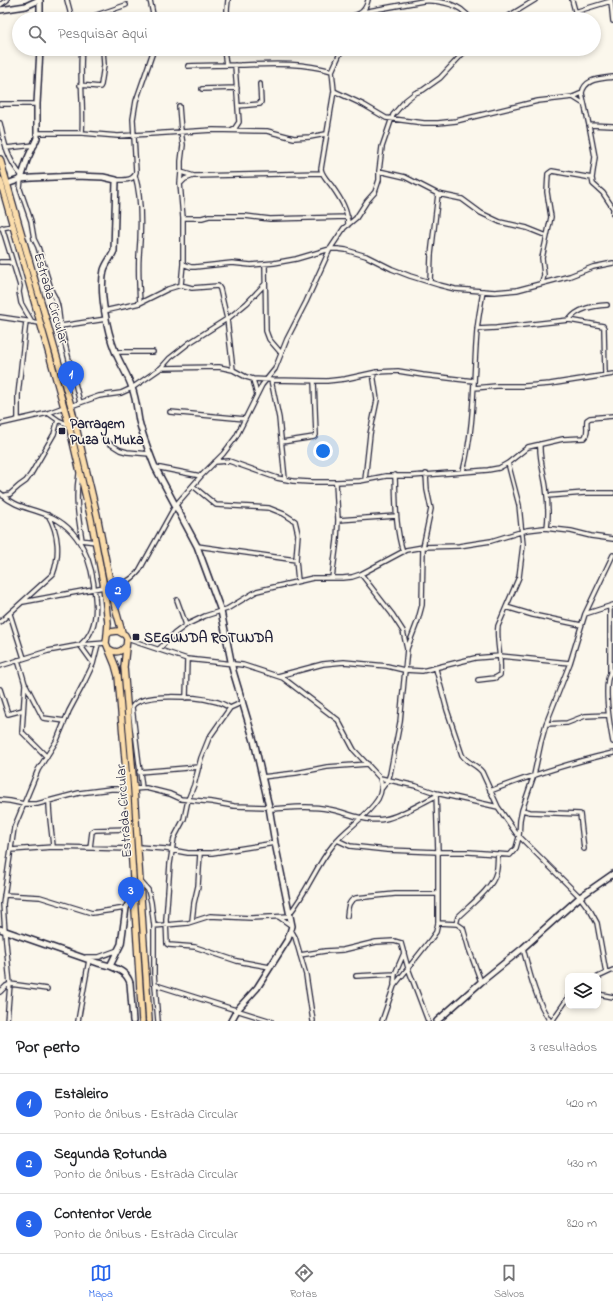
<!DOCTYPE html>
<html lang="pt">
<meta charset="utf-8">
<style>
:root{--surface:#fff;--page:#f6f6f6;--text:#202124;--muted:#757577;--line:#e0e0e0;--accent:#2563eb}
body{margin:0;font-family:"Indie Flower",sans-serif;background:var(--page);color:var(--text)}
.controls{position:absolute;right:12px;bottom:12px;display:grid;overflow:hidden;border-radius:8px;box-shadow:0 2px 6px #0003}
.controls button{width:36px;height:36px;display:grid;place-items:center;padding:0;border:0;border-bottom:1px solid var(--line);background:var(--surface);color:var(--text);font:20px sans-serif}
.you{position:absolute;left:323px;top:451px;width:14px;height:14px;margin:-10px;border:3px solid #fff;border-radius:50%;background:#1a73e8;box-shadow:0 0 0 6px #1a73e833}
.badge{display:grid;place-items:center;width:26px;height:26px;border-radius:50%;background:var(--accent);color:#fff;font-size:13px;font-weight:700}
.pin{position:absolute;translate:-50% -33px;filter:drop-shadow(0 1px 2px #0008)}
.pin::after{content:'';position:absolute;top:21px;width:14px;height:12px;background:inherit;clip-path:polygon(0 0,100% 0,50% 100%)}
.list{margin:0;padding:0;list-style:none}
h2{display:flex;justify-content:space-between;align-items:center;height:52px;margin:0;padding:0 16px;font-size:17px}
h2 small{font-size:13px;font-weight:400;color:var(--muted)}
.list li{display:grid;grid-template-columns:26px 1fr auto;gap:12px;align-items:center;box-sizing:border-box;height:60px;padding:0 16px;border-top:1px solid var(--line)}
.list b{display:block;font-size:15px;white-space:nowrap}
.list p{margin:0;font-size:13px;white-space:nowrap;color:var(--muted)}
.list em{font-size:13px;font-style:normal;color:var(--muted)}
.icon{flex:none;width:22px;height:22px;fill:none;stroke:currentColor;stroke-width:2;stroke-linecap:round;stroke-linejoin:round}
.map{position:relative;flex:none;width:613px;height:1021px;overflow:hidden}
.search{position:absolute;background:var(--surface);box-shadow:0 2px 6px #0003;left:12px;right:12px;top:12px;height:44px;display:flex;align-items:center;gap:10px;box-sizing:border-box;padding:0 14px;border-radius:22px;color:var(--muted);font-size:15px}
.sheet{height:232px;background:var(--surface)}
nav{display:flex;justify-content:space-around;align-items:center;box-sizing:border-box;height:56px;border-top:1px solid var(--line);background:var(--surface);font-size:11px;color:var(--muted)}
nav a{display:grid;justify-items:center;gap:2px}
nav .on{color:var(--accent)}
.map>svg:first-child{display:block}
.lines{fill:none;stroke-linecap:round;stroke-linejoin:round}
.street-casing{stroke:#22223b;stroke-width:6}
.secondary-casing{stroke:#22223b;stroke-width:8}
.primary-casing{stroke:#22223b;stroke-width:8}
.street{stroke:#fbf7ec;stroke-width:3.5}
.secondary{stroke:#fbf7ec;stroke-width:5}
.primary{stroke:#fbddab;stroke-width:5.5}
.poi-dot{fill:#22223b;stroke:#fbf7ec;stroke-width:1.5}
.labels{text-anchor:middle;stroke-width:3;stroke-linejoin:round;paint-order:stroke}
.street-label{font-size:14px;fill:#22223b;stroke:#fbf7ec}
.poi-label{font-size:14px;font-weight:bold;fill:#22223b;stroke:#fbf7ec;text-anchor:start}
</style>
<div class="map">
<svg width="613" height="1021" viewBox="0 0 613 1021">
<rect width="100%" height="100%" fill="#fbf7ec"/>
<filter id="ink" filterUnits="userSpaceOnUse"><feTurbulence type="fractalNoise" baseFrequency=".025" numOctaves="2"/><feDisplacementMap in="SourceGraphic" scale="8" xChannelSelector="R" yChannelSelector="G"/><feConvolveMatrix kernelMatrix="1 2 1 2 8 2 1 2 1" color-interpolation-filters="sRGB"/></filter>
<g filter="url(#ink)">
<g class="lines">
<g class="street-casing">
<path id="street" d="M67,0L72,19
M150,0L154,19
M228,0L227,10L228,19
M572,0L575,11H578L611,1V0
M611,1L613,21
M0,5L7,0
M363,12L423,1C435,0 455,3 464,12C467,14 469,17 471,19
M85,19L126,5
M183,19L184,15
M333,19C349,16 364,19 368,0
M504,19L535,0
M82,49C79,77 84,105 82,133
M206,49L224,51
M342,49L332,71L334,91L364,105L386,118L424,123H438L456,121L538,101L573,97L582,93
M224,50L226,65
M188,66C205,65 223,65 240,65C272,64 301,62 332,71
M613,77C601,79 585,78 582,93L589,125L613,126
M80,85L100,87L101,85L104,65L103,49
M202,89L237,88
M334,91L321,169C322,175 327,180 331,185C340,198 348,209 348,225
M573,97L584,104
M0,104H37
M179,106L181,131L183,145L181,161V172
M238,106L260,104L261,102L260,84
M0,123C4,142 8,161 22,176
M589,125L595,157L592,178L593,184L603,193L613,208
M231,130L235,128L239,122L235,65
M38,133H82L118,136L213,130L267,131L294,138L310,137L326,134
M6,148L35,145
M379,171L405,177L438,194L431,255L430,282
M322,173L194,176L181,172L180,183L183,218V264L191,267H195L232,263L251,265L274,263L296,259L330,249H338L346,250L366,256L392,269L410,276L439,285L455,289L495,292L517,290L570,276L593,267L613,263
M135,175C142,199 141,232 139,256C138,271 139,287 140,303
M21,179L20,189L31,221L34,239L38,247L52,292C60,304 58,314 61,328C67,353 74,378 80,403
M116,180C124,180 134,181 136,172L133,119L136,101L154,49
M181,183L185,179L193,176
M438,194L462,199L481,213L500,222L527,228L547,236L542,258L544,275L542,283
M613,210V214
M183,218H202L209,216H245L270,219L348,217
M2,227L20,286L19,292L21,303L32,322
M1,228L13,226
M547,236L551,217L547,192L548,174L552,171L592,178
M0,262H9L13,264
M265,264L266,331L269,339L281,353
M181,285L183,264
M104,311L140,303L168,289L181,285L192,288L218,286L220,289L227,319L233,370
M0,317L40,323
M569,320C578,308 593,306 607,305
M61,326L106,319
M477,329L496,328L569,320L603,326L604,328L605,375
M116,352H153
M161,368L219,367L233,370L246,377L253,379L271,380L327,381L345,379L377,372L398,371L423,375L474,381
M253,379L257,395
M271,380L279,418L285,479
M474,388L497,386H525L550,384L613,374
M71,406L99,396L121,393L132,388L161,368L170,358L189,343L230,317L247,303L265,284
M170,412L245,419
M48,413L58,420L69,425
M18,420V395L26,321
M0,424L48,413L64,407
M104,440L120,450L127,452L150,454
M282,442L314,437L316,435L314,381
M540,444C539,458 544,473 546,487C548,501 549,514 547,528
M215,462L229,461L277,478L293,481L310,482H336L360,481L386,476H412L488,470L499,468L508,463L528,447L563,439L584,438C589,434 586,426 587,420L590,418L613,416
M155,467L201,476
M463,471C475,425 473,378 477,331C478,318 481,305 483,291
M79,474C75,497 78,516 82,540
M395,475C396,501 395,527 403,552
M365,480L370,434L377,400L373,373
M193,486L216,505L269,508L284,514L295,521L298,534L296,560L298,581
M0,493C16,508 28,507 47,515C81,528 93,563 95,597C97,615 95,633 80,645L93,663
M3,496L10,494L19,486L26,481L31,474L54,434L58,420
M547,496L585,493H613
M338,520L396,516
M80,540L96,542
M197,546L296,560
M361,574L392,614L403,631L407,649
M332,578L337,540L338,520L336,482
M111,585C124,583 130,582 139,571L175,506L201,476L223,454L236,437L262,385L275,369L287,339L306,302L330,249L344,228L356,218L367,201L375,192L379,180V171L382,147L393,115L406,100L415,93L423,90L440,78L467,49
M177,600L186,625
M23,602L104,587
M610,606V673
M506,607L533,615L581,625
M10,614L24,658
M585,614L613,605
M0,622L53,574C60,555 59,533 48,515
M127,639L187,659L243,665L283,678L338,720L354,750L380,778L416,786L436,793L498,807
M159,649L174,634L186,625L205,616L227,609L257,591L313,578H343L352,577L361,574L406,550L423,547L459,546L478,543L491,541L527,530L544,528L571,531L591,536L613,539
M18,660L25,684L22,732L47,757
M0,666L48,651L80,645L106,643
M436,669L447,710L462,755C467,763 476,764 482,772L498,807L516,833L580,897L591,912L597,923L606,973
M613,673H610C603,687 610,726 613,742
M278,676L323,664L344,662L387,666L404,670L422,671L475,658L500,656L570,663
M478,680L495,678L500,675C502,658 496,642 498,626L519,577L523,545L519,505L508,463
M26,685L43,718L65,721
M0,689L8,714L23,710
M186,698L187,659
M243,702L230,708L209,738L201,758L194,785L188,800L184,819L174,838L170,864L166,920L167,944L169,945L195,947L237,961L270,967
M546,724L567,723L585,716L608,715
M139,772L199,767
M262,777L296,773L327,767L368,764
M142,788L132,707C140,692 197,697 213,701C219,702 224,704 230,708
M382,788L388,780L390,774L400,722L407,649L418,620L422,605L423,547L431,509L427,490L426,474
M134,789L146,788L170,794L181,799L212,802L234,806L269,807
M490,791C530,776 572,762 613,753
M0,800L10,801L24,804H37L79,793L111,789H118L128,792
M49,802C49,818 52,832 53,847
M270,809C289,808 309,805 328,809C347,812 366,823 385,819C401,816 421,803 436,796
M522,810L530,812L580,814L584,849
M337,840L350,846L387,850L438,852H469L510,855L516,848L519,837L520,820L522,810L534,775L541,742L546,724L570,663L585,614L613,555
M138,847L166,849L188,853H212L275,843
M90,848L92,832L95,830L130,829
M11,850L53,847L131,849
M141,882L148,890L151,902L154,926V974L158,1021
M4,895L40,897L92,913L126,908
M290,913C307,892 316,866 333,845C346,828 366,818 378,799C382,791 382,786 380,778
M347,916C348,907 348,901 356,898L395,894H437
M279,917L292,926
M192,921L194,903L198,886L200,853
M438,923L457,924L463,928L469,949L481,982
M456,924L458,917C470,905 492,889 496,873C498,867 497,860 498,854
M154,926L188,923L210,916L251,918L290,916
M291,930L295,937L306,975L313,1021
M523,948C529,971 536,1001 550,1021
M300,955L325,951L343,950L376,942L394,941L401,943L408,968L428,1021
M86,957H99L118,950
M356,976L395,974
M598,977L613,970
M394,984L395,974L404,953
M156,985L271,1021
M0,992L6,986L10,984L47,989
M598,994L613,997
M7,1021L10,984L5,932L3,904L14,828L38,770L57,740L69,711L85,681L93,664L98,644
M78,1021L89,960
M382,1021L394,986L431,939L436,932L438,923V852L436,793
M552,1021L568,998"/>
</g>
<g class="secondary-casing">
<path id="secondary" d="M0,10L26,6L39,0
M40,19V0
M21,179L27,160L37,138V104L40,49
M7,184L21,179L32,178L76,176L103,177L116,180L114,251C111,258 106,263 104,270C99,292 107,331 115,351C120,364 128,375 132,388C136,398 137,410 139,421C143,437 149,452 155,467L197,546L221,611L233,671L254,741L269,807L275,843L290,916L292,926L288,939L257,988L237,1010L231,1021
M0,929L98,963L110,966L121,944L126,908L134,894
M110,966C120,970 127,973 130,983L133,1021
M437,1021L481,982L523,948L580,897L613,874"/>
</g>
<g class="primary-casing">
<path id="primary" d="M0,159L71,406L97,515L115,607L122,632
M0,180L69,425L91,519L104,587L108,623L107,635L106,643L115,665L118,676L127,783L142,1021
M107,635L110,632L118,631L125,635L127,639L124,667L134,789L149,1021
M109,649C115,653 120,653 125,647"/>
</g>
<use href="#street" class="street"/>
<use href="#secondary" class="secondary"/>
<use href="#primary" class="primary"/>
</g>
</g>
<g class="poi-dot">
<rect x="58" y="427" width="8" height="8" rx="2"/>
<rect x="132" y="633" width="8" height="8" rx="2"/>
</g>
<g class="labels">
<g class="street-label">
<text transform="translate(52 298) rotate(74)" y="5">Estrada Circular</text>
<text transform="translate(123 811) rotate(-94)" y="5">Estrada Circular</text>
</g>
<g class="poi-label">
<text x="70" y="428">Parragem<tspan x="70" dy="16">Puza u Muka</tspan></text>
<text x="144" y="642">SEGUNDA ROTUNDA</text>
</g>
</g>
</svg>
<div class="controls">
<button><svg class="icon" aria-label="layers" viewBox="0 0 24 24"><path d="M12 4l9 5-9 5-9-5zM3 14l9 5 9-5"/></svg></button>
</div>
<div class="you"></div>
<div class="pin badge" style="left:71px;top:394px">1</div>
<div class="pin badge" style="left:118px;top:610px">2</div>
<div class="pin badge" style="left:131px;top:910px">3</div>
<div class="search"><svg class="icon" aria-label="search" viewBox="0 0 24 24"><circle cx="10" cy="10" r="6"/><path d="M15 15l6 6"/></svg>Pesquisar aqui</div>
</div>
<section class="sheet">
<h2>Por perto<small>3 resultados</small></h2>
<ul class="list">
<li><span class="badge">1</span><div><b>Estaleiro</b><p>Ponto de ônibus · Estrada Circular</p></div><em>420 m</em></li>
<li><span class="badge">2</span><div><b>Segunda Rotunda</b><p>Ponto de ônibus · Estrada Circular</p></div><em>430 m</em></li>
<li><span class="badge">3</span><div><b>Contentor Verde</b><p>Ponto de ônibus · Estrada Circular</p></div><em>820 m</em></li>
</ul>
</section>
<nav>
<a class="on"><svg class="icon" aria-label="map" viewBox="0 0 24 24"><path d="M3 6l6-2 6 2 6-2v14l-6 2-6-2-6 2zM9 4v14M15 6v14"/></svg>Mapa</a>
<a><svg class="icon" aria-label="directions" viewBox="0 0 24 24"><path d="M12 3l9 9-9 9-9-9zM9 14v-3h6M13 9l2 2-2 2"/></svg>Rotas</a>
<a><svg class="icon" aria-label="saved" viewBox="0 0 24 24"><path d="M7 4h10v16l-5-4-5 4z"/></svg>Salvos</a>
</nav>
